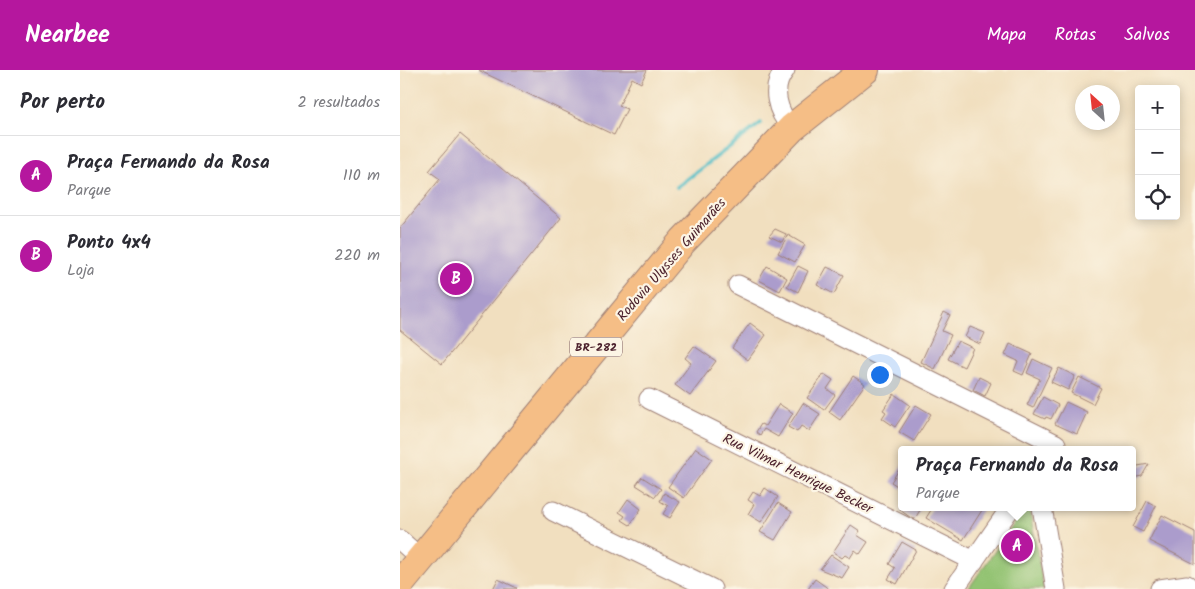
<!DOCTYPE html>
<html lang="pt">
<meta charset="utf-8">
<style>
:root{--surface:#fff;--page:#f7f7f7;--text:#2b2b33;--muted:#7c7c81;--line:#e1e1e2;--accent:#b5179e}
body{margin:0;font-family:Kalam,sans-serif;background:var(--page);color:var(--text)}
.controls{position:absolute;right:15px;top:15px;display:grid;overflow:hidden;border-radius:5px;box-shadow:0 2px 12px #0003}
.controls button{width:45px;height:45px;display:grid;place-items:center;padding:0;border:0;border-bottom:1px solid var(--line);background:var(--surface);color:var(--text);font:25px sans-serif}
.compass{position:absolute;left:675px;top:15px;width:45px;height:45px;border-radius:50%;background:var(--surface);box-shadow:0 2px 12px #0003;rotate:333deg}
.you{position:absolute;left:479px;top:304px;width:18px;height:18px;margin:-12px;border:4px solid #fff;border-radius:50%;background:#1a73e8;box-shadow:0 0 0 8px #1a73e833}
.badge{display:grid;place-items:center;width:32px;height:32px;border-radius:50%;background:var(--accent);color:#fff;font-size:16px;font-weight:700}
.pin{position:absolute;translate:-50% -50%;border:2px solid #fff;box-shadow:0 1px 5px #0006}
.popup{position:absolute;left:498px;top:376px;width:238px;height:65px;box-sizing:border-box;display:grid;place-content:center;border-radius:5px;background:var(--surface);filter:drop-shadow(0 1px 4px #0005);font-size:16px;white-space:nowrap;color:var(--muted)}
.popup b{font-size:19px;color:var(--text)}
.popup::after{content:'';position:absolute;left:50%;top:100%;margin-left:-10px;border:10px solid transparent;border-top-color:var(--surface)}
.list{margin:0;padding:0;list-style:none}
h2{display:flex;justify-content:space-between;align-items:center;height:65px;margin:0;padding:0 20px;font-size:21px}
h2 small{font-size:16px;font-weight:400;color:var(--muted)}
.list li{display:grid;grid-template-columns:32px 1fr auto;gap:15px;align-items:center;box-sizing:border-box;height:80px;padding:0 20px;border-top:1px solid var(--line)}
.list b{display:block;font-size:19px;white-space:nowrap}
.list p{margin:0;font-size:16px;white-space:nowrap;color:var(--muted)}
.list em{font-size:16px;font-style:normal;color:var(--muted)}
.icon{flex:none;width:28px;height:28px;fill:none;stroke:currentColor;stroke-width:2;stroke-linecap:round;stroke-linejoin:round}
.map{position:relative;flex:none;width:795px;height:519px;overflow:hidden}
header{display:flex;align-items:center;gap:30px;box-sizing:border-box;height:70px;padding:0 25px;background:var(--accent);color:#fff}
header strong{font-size:24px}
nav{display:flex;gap:28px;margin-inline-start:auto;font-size:18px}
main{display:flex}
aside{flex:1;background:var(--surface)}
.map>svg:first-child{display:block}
.green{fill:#93c372;stroke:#6e714e}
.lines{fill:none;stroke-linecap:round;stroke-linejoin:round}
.stream{stroke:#4ebcc4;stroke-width:4}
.building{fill:#ab9ccc}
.minor-casing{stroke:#9e7f75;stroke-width:21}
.highway-casing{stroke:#9e7f75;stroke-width:30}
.minor{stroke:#fff;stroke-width:19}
.highway{stroke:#f5be86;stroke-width:28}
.labels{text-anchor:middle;stroke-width:4.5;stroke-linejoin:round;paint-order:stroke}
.shield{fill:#fcf5e5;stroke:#7f5f63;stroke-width:1}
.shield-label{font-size:12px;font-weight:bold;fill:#4a1f2b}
.street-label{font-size:14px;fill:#4a1f2b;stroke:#fcf5e5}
</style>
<header>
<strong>Nearbee</strong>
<nav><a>Mapa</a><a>Rotas</a><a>Salvos</a></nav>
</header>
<main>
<aside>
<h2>Por perto<small>2 resultados</small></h2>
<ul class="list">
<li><span class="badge">A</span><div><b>Praça Fernando da Rosa</b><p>Parque</p></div><em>110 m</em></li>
<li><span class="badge">B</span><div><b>Ponto 4x4</b><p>Loja</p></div><em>220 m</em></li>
</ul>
</aside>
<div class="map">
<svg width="795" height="519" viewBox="0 0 795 519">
<rect width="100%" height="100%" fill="#fcf5e5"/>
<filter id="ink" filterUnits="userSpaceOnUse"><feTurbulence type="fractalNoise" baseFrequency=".02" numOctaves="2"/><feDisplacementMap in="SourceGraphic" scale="10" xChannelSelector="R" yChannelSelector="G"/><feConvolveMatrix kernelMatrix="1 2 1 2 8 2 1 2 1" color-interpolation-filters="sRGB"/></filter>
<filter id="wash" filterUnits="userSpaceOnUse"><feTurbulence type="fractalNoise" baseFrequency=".0096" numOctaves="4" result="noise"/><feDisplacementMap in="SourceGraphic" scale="20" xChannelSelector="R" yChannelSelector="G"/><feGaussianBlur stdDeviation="1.12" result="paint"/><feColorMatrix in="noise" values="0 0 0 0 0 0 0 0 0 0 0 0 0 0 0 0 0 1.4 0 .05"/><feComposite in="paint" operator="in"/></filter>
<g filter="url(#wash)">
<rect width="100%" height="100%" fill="#f1dfbf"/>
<path class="green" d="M626,437H629L644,519H568Z"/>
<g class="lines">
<path class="stream" d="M277,117L361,53"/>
</g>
<g id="blocks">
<path class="building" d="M78,0H247L241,13L232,8L219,36L227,39L214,65Z
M60,64L161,148L42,294L0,260V158L40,109L29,101Z
M375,159L386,164L382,172L369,166Z
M388,165L405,175L395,192L378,183Z
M367,196L387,208L380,221L359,210Z
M398,196L408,201L398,222L387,216Z
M427,197L444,205L434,224L417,215Z
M544,242L550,245L542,261L551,265L535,299L521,292Z
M350,253L366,265L348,290L332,278Z
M570,257L585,263L580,274L565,267Z
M558,271L573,278L564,297L548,289Z
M610,274L632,284L623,305L614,301L618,291L605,285Z
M294,276L316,291L290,326L275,315L291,293L285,288Z
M633,289L652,298L633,338L627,335L640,309L627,303Z
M659,298L675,306L668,320L651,312Z
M424,304L433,310L427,319L435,325L424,340L407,328Z
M453,306L465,314L440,350L429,342Z
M579,307L591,313L585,326L573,320Z
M679,307L701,318L693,334L671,323Z
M494,324L510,335L495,357L482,348L486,342L483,340Z
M643,327L658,335L651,349L646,347L645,349L634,344Z
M666,332L687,342L677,364L655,354Z
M403,333L420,344L409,361L401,356L397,362L388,357Z
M379,334L393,343L378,367L364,359L360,365L356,362L361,354L365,356Z
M516,335L531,344L514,371L499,362Z
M296,378L312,389L284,428L268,417Z
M749,394L742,406L732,408V397Z
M502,395V419L491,412Z
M242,407L261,419L255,427L236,415Z
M365,418L378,427L361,452L348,444L354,434L348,430L353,422L360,426Z
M264,423L280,432L270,448L263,444L268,436L260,431Z
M228,429L241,439L230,455L222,450L225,446L219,442Z
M747,431L756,436L743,462L733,457Z
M378,433L392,442L375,470L360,462Z
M502,437H522L514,450L500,440Z
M533,437H584L563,470L526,448Z
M762,445L795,462V494L749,471Z
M451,455L460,461L457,465L468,472L460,484L455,480L450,488L445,485L442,488L433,482Z
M502,472L516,480L497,514L488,509L495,498L489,494Z
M431,485L449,497L442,508L420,499Z
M98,509L117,518L116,519H93Z
M415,509L429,519H408Z"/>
</g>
</g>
<g filter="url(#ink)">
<use href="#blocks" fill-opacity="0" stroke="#9e7f75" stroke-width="1"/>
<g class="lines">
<g class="minor-casing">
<path id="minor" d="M385,0C370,18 377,42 392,58
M338,215L656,374L652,380
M249,329L574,491
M642,437L656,519
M153,441L312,519
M0,470L20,488
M554,519L611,437
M760,519L787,515"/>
</g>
<g class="highway-casing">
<path id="highway" d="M0,514L283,171L392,58L465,0"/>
</g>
<use href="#minor" class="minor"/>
<use href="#highway" class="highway"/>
</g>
</g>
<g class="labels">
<rect class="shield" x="170" y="267.5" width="52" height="19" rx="4"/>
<g class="shield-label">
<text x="196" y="281">BR-282</text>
</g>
<g class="street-label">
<text transform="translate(271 189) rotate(-49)" y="5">Rodovia Ulysses Guimarães</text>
<text transform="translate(398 403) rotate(26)" y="5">Rua Vilmar Henrique Becker</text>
</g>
</g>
</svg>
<div class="controls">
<button>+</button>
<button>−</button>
<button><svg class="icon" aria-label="locate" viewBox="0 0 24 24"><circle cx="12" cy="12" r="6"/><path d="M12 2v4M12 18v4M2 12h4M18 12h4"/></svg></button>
</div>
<svg class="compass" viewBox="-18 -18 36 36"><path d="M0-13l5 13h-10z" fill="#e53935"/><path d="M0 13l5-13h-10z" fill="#7c7c81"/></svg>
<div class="you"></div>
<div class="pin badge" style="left:617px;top:476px">A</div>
<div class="popup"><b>Praça Fernando da Rosa</b>Parque</div>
<div class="pin badge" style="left:56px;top:209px">B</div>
</div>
</main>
